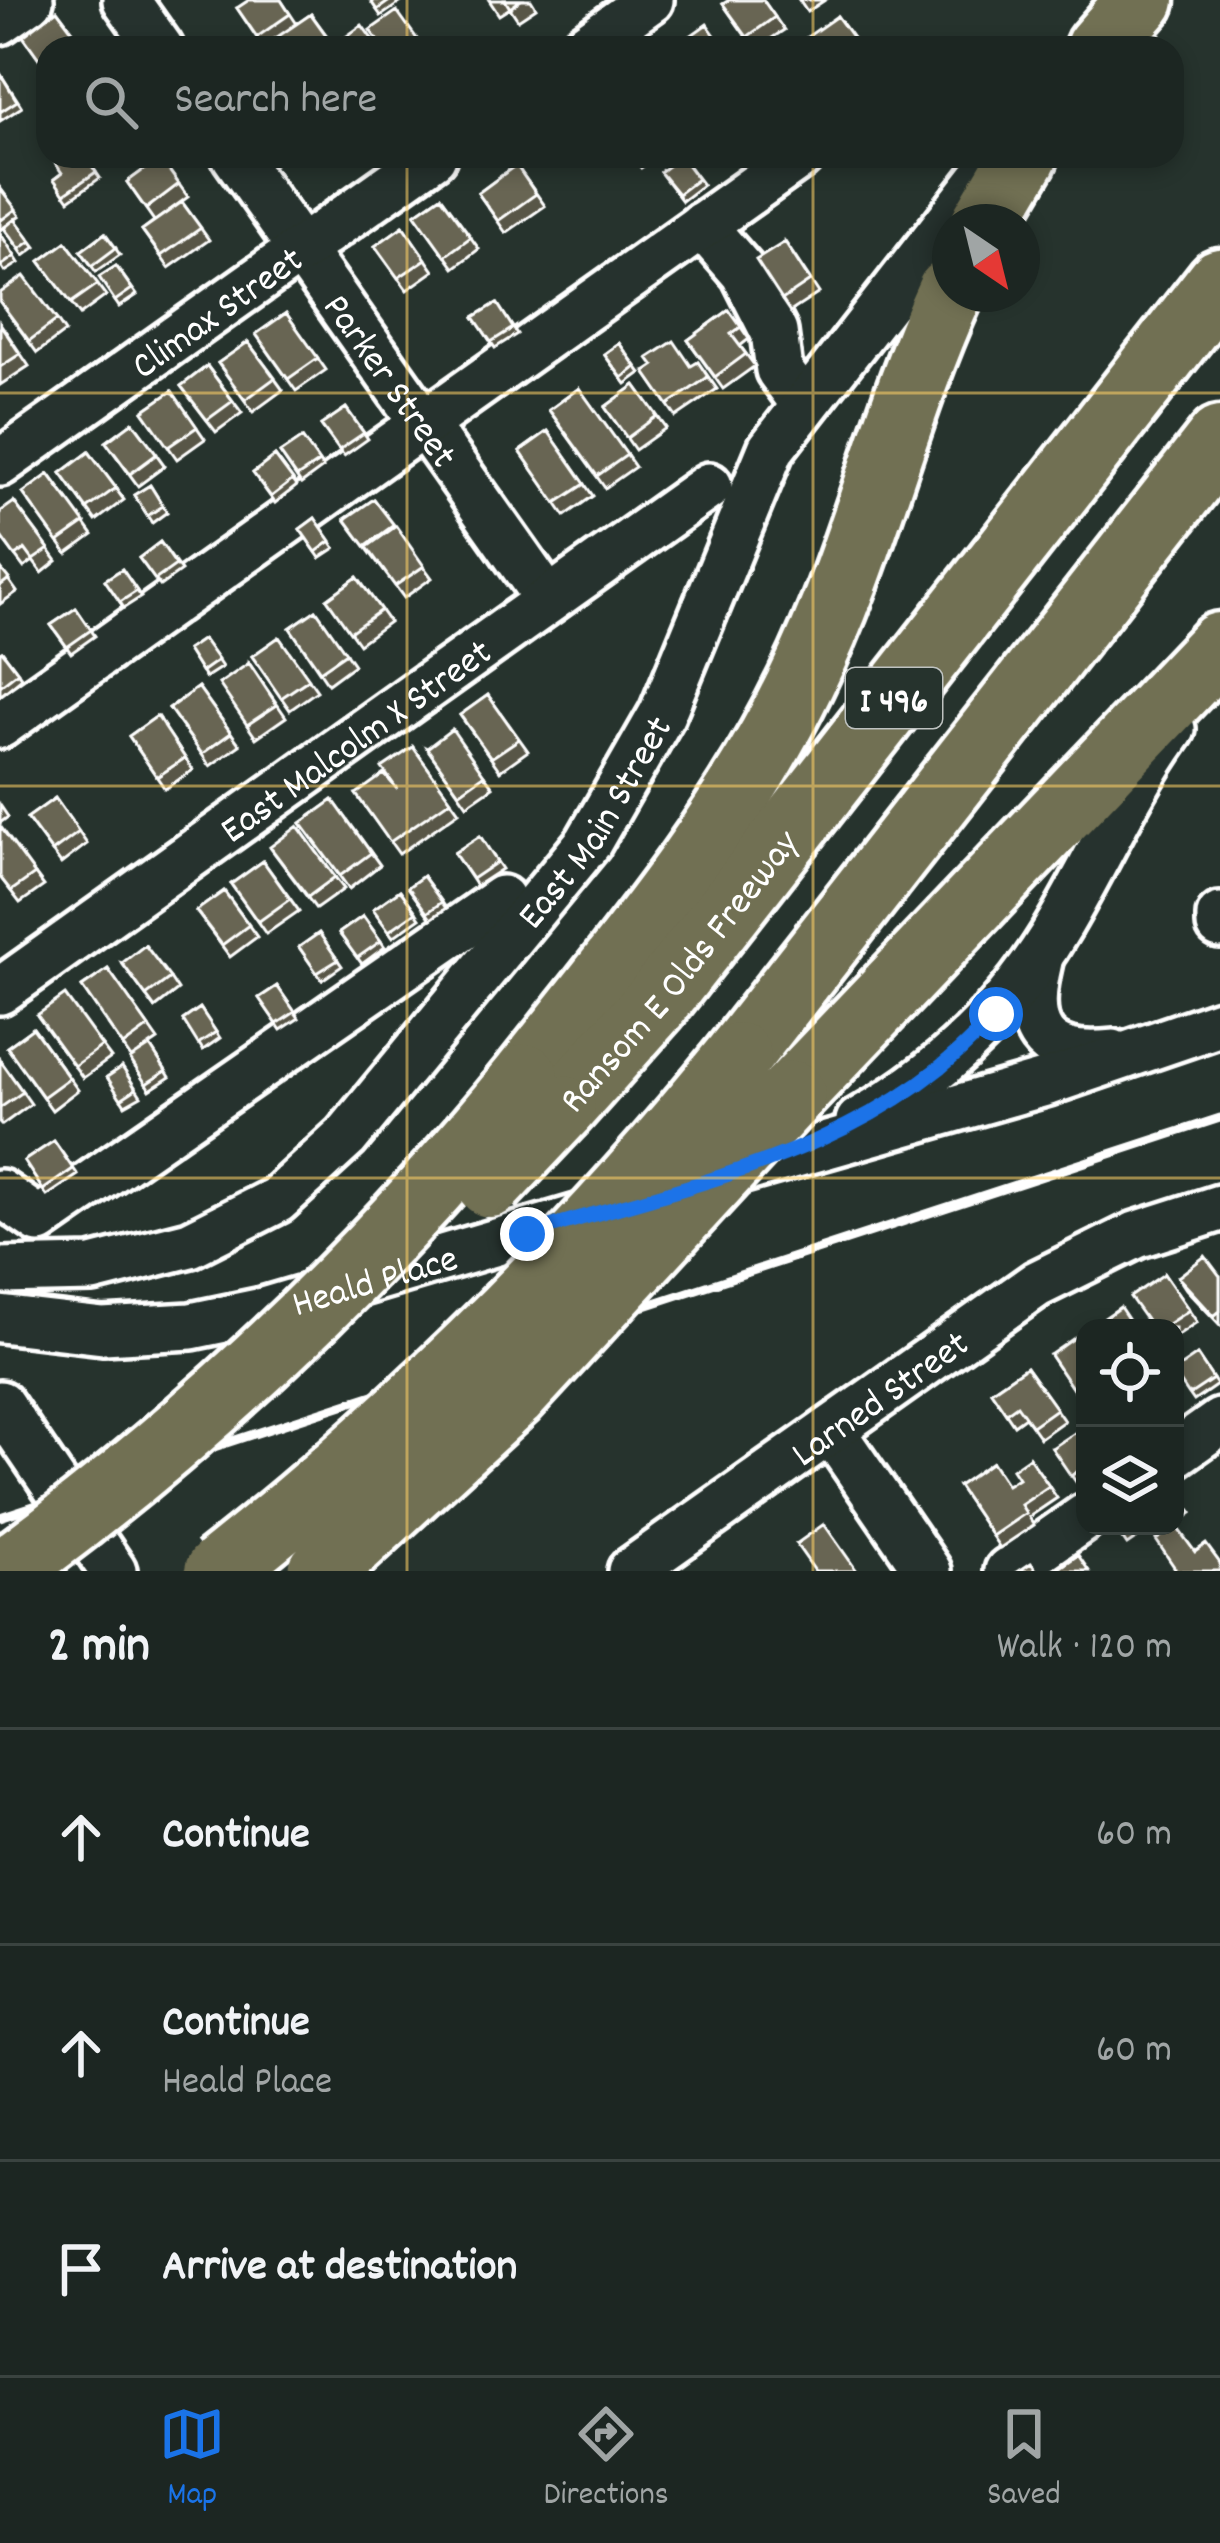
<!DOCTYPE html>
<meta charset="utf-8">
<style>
:root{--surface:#1c2622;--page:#29322f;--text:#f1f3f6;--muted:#a0a5a5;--line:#3a4340;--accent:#1a73e8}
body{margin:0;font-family:Dekko,sans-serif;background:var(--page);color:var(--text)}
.controls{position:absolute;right:36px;bottom:36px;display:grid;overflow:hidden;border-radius:24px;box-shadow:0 6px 18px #0003}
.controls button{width:108px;height:108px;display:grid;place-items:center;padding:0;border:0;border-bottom:3px solid var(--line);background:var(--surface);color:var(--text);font:60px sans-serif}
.compass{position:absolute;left:932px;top:204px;width:108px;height:108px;border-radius:50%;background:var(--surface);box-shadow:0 6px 18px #0003;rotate:145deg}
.stop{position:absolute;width:36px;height:36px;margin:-27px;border:9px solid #1a73e8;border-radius:50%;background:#fff}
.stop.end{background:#1a73e8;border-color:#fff;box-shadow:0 3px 12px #0008}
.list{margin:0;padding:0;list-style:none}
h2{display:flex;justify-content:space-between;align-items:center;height:156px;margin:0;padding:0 48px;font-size:51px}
h2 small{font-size:39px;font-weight:400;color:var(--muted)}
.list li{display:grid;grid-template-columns:78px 1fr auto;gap:36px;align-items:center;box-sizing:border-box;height:216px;padding:0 48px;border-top:3px solid var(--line)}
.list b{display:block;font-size:45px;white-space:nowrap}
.list p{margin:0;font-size:39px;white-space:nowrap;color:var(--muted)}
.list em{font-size:39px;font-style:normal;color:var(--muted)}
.icon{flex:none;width:66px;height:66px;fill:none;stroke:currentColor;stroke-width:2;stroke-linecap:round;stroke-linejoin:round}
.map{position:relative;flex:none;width:1220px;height:1571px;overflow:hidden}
.search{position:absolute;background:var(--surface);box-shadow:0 6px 18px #0003;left:36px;right:36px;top:36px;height:132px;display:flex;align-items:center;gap:30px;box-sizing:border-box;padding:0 42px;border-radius:36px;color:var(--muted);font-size:45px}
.sheet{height:804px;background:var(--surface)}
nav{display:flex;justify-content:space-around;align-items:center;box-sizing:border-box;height:168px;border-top:3px solid var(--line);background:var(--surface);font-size:33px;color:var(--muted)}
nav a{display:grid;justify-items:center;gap:6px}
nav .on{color:var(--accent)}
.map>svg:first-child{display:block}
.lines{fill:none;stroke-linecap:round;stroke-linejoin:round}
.minor-casing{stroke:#fff;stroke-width:54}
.highway-casing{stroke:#fff;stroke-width:75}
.minor{stroke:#26332d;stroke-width:45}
.highway{stroke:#716f52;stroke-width:66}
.rail{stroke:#fff;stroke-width:9}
.highway-bridge-casing{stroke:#fff;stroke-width:75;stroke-linecap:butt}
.highway-bridge{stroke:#716f52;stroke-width:66}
.wall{fill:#595747;stroke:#fff;stroke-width:3}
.building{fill:#686552;stroke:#fff;stroke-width:3}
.route{stroke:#1a73e8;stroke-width:15}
.grid{fill:none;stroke:#ffd166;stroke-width:3;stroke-opacity:0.55}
.labels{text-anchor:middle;stroke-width:12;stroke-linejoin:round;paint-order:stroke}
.shield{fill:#26332d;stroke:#bec2c0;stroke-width:3}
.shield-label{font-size:36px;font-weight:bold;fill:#fff}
.street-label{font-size:39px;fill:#fff;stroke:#26332d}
</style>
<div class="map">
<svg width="1220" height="1571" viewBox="0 0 1220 1571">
<rect width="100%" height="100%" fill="#26332d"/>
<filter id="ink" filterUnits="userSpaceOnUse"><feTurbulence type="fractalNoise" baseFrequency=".00833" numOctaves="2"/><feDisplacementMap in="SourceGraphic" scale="24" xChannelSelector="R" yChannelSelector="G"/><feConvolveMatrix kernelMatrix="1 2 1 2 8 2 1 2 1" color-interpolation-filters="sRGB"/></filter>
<g filter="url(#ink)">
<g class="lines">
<g class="minor-casing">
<g id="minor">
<path d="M126,0L160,48"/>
<path d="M0,21L30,0"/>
<path d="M583,48L650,0"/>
<path id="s1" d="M235,156L548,600"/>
<path d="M702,225L744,273L774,332L779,370L804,404"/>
<path id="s2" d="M0,463L433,156"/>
<path d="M0,725L800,156"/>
<path d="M1220,916V925"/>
<path d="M1039,961C1023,1028 1039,1061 1113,1053"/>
<path id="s3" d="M0,991L709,486"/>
<path d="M859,1121C944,1073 1012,1007 1061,922C1099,858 1128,790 1172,729"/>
<path d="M719,1176L1048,1082L1220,1023"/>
<path d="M0,1193L39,1220L502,899"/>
<path id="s4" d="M0,1271L92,1269L190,1244L277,1200L346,1137L588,843L662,714L771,449L991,167"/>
<path id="s5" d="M0,1319L103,1331L191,1326L263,1311L598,1212"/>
<path d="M0,1404L113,1571"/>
<path d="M831,1430L928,1571"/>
<path d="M1175,1454L1220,1422"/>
<path id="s6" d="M631,1571L1037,1284L1136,1235L1220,1208"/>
<path d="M1008,1571L1085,1517"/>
</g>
</g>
<g class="highway-casing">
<g id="highway">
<path d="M1099,48L1141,0"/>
<path d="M985,222L1024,156"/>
<path d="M738,1056L1220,440"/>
<path d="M526,1077C625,952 731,826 801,682C863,557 892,419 950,292"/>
<path d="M792,1094L1220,646"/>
<path id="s7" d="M562,1108L655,1004L1220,282"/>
</g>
</g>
<use href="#minor" class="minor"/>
<use href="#highway" class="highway"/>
<path class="rail" d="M0,1517L1220,1118"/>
<g class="highway-bridge-casing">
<path id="highway-bridge" d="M490,1184L562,1108
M6,1571C200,1429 374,1264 526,1077
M218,1571C410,1419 584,1247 738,1056
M322,1571L513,1396L792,1094"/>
</g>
<use href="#highway-bridge" class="highway-bridge"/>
</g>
<path class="wall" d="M281,0L297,24L311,14L336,48H261L263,47L237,8Z
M370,0H403V1L381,16Z
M489,0H531L536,8L518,20L510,8L499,15Z
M763,0L784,30L757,48H754L723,4Z
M799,0H825L807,12Z
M57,10L85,48H48V71L23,36Z
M837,16L857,44L851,48H815Z
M372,39L377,45L373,48H345Z
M0,73L22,107L0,121Z
M85,156L100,178L69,200L54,179Z
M632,156H658L641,168Z
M681,156L703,185L682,201L660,172Z
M160,158L188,197L155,221L182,202L209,240L169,268L142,230L154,221L127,182Z
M516,165L545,206L506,233L478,193Z
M0,188L20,216L0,230Z
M441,196L479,249L454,268L415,214Z
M15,219L36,247L24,256L4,228Z
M403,226L434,271L407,290L375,246Z
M0,233L19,263L5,272L0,264Z
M105,233L120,255L96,272L81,251Z
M66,242L106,296L80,315L40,261Z
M785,242L819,293L790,312L782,300Z
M116,266L137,295L119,307L99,277Z
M0,302L57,320L65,332L37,353Z
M497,303L517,334L495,348L474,317Z
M729,310L749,339L740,346L755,366L723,389L688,340Z
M286,313L326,370L296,391L256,334Z
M0,323L29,366L0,385Z
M248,342L283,390L253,412L218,363Z
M619,343L641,373L626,384L604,354Z
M698,362L717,389L676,417L645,372L692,366Z
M207,366L242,413L216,432L181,386Z
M635,385L666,428L635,450L605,407Z
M579,388L635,467L605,488L549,410Z
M172,391L205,439L177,459L143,411Z
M346,408L368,439L344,456L321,425Z
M133,422L165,466L138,486L106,442Z
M548,431L593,496L565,516L520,451Z
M302,438L323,468L301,484L280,453Z
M89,452L124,500L96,521L61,473Z
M275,456L297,486L275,503L253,473Z
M49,474L93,535L67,554L23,493Z
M150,485L167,512L152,523L134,495Z
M374,499L432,578L404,598L345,519Z
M14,502L57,561L42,573L33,561L24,568L0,536Z
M315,518L335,548L320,558L300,529Z
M160,542L181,571L160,586L139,558Z
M0,568L17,592L0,604Z
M122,569L141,597L124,608L105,580Z
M357,577L389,622L359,644L327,599Z
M76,608L95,636L71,653L51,625Z
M316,610L354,665L328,684L290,628Z
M279,637L317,691L290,710L252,656Z
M203,639L222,667L205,678L187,650Z
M2,651L22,678L0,696V652Z
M249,663L286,717L256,738L247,725Z
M198,687L240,745L210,766L169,708Z
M488,695L528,751L500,771L460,715Z
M157,716L193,770L165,789L129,736Z
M413,747L459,812L399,854L356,794L397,789Z
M427,748L484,775L493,787L467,805Z
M55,798L87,844L61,864L27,818Z
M333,800L380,865L349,889L301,823Z
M0,805L8,817L0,823Z
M480,836L502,869L476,886L454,853Z
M270,847L335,877L344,889L316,909Z
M263,861L299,911L266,934L231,884Z
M35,874L44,886L20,903L0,877Z
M423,876L446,908L431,919L408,887Z
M400,890L420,918L393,937L373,909Z
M224,891L257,937L230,957L196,911Z
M363,916L385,947L362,964L339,933Z
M319,933L342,966L322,980L299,947Z
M122,963L170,978L178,990L155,1008Z
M108,969L158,1040L139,1053L150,1046L170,1077L150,1090L130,1059L131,1058L82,987Z
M277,986L299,1018L281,1030L259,998Z
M200,1008L220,1038L203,1050L183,1020Z
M37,1015L102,1046L111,1058L83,1078Z
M33,1028L78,1090L52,1110L7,1047Z
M0,1060L31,1104L2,1125L0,1123Z
M122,1067L141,1096L125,1105L107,1077Z
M54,1141L78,1175L47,1196L24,1161Z
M1164,1274L1197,1322L1175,1337V1328H1152Z
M1220,1276V1325L1186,1289L1178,1277Z
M1085,1348V1403L1083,1404L1050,1355Z
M1197,1355L1217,1385L1194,1401L1175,1374Z
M1026,1367L1064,1421L1040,1438L1025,1417L1014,1425L991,1391Z
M1085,1446V1476L1076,1482L1052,1448Z
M1029,1457L1057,1498L1029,1517L1034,1525L1000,1548L958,1486L1008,1485L1018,1478Z
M1175,1490L1192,1513L1175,1525Z
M1114,1526H1146L1149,1530L1127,1545Z"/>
<path class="building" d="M249,0H281L290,14L257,37L237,8Z
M370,0H391L377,10Z
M505,0H521L510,8Z
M729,0H763L775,17L747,37L723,4Z
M57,10L78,38L65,48H48V61L43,64L23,36Z
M397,11L422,46L421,48H383L370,30Z
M311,14L334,46L332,48H261Z
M837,16L853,38L838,48H815L807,37Z
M707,24L724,48H683L679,44Z
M362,25L372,39L360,48H345L340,41Z
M0,73L17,101L0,112Z
M59,156H85L96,172L64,194L54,179L62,173L53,160Z
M681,156L698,179L678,194L660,172Z
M160,158L179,184L146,209L127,182Z
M516,165L536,194L498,221L478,193Z
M0,188L16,209L0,221Z
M441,196L471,237L445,256L415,214Z
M182,202L201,228L161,256L142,230Z
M15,219L31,241L20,249L4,228Z
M403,226L426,259L398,278L375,246Z
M0,233L15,256L1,266L0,264Z
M105,233L116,248L92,266L81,251Z
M66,242L98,284L71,303L40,261Z
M785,242L810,281L782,300L756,260Z
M116,266L132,289L115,301L99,277Z
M24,276L57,320L29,341L0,302V293Z
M497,303L513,328L491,342L474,317Z
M729,310L741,327L731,334L746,354L715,377L688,340Z
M286,313L318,358L288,379L256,334Z
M0,324L20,354L0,367Z
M674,341L691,366L698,362L708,377L668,405L645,372L654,366L648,358Z
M248,342L275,378L245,400L218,363Z
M619,343L636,367L622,378L604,354Z
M207,366L233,401L207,420L181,386Z
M635,385L657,416L627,438L605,407Z
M579,388L627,455L597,476L549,410Z
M172,391L197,427L168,447L143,411Z
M346,408L364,433L339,450L321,425Z
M133,422L157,454L130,474L106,442Z
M548,431L585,484L556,503L520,451Z
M302,438L319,462L297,477L280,453Z
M89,452L116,488L87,509L61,473Z
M275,456L293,480L271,497L253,473Z
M49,474L85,523L58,542L23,493Z
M150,485L163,506L147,516L134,495Z
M374,499L394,525L365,546L345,519Z
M14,502L49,549L33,560L25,549L15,556L0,535V512Z
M315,518L331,541L316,552L300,529Z
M396,526L424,566L395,586L367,547Z
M160,542L176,565L155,580L139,558Z
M0,568L9,579L0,586Z
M122,569L137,591L120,602L105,580Z
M357,577L381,610L350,632L327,599Z
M76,608L91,630L67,647L51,625Z
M316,610L346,653L320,671L290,628Z
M279,637L309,679L281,698L252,656Z
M203,639L218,660L201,672L187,650Z
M2,651L18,672L0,686V652Z
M249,663L277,705L247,725L219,684Z
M198,687L231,733L202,754L169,708Z
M488,695L519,739L491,758L460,715Z
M157,716L185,758L157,777L129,736Z
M452,729L484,775L459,793L427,748Z
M413,747L451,800L390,842L356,794L384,774L397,789L382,768Z
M55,798L79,832L52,852L27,818Z
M333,800L371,853L340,876L301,823Z
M0,826L35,874L11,891L0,877Z
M298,826L335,877L308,897L270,847Z
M480,836L497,862L472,879L454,853Z
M263,861L290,899L258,922L231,884Z
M423,876L442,902L427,913L408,887Z
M400,890L416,912L389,931L373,909Z
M224,891L249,925L222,945L196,911Z
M363,916L381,941L357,958L339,933Z
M319,933L338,960L317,973L299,947Z
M145,945L170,978L146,996L122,963Z
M108,969L149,1027L123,1046L82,987Z
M277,986L295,1012L277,1024L259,998Z
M65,995L102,1046L74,1066L37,1015Z
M200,1008L216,1032L198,1044L183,1020Z
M33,1028L69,1078L43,1097L7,1047Z
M150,1046L166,1071L146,1084L130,1059Z
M0,1060L23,1092L0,1108Z
M122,1067L136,1089L121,1099L107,1077Z
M54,1141L73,1169L43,1190L24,1161Z
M1205,1256L1220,1276V1311L1214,1316L1178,1277Z
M1164,1274L1189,1310L1162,1328H1152L1130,1297Z
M1120,1307L1134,1328H1090Z
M1077,1336L1085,1348V1386L1075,1392L1050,1355Z
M1197,1355L1213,1379L1189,1395L1175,1374V1370Z
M1026,1367L1056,1409L1032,1426L1017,1405L1006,1413L991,1391Z
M1076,1432L1085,1446V1466L1071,1476L1052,1448Z
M1029,1457L1049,1486L1021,1505L1026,1513L992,1536L958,1486L992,1462L1007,1485L1018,1478L1012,1469Z
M1175,1490L1187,1507L1175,1516Z
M824,1524L857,1571H815L796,1544Z
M1114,1526H1142L1122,1539Z
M1176,1526L1195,1552L1206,1544L1220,1563V1571H1177L1156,1540Z
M1078,1555L1089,1571H1055Z
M1031,1563L1037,1571H1019Z"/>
</g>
<g class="lines" filter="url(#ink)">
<path class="route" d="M527,1234C692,1183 877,1151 996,1014"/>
</g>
<path class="grid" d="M407,0V48M813,0V48M407,156V1571M813,156V1571M0,393H1220M0,786H1220M0,1178H1220"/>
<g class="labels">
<rect class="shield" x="846" y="668" width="96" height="60" rx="9"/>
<g class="shield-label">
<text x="894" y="711">I 496</text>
</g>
<g class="street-label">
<text dy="14" stroke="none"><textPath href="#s2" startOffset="264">Climax Street</textPath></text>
<text dy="14" stroke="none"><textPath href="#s1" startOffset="273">Parker Street</textPath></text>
<text dy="14" stroke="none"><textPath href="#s3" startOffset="435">East Malcolm X Street</textPath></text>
<text dy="14" stroke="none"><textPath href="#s4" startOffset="786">East Main Street</textPath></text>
<text dy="14" stroke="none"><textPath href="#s7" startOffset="180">Ransom E Olds Freeway</textPath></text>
<text dy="14" stroke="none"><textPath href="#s5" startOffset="381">Heald Place</textPath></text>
<text dy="14" stroke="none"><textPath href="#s6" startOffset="303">Larned Street</textPath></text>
</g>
</g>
</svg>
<div class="controls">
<button><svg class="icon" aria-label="locate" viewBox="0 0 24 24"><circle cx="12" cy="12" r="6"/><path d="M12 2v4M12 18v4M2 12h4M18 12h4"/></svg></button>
<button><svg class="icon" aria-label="layers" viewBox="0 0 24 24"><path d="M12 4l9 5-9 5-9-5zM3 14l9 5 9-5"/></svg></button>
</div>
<svg class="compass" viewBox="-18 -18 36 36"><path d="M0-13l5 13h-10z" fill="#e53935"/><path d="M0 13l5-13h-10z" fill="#a0a5a5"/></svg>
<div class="stop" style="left:996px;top:1014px"></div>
<div class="stop end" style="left:527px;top:1234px"></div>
<div class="search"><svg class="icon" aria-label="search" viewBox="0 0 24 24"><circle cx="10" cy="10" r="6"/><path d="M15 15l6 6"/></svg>Search here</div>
</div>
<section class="sheet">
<h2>2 min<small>Walk · 120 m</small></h2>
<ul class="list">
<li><svg class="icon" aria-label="ahead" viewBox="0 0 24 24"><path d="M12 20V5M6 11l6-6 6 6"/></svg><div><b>Continue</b></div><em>60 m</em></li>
<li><svg class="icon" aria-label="ahead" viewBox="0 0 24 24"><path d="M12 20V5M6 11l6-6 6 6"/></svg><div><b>Continue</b><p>Heald Place</p></div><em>60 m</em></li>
<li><svg class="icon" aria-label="arrive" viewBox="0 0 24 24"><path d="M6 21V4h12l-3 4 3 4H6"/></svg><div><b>Arrive at destination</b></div></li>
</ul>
</section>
<nav>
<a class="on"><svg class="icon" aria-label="map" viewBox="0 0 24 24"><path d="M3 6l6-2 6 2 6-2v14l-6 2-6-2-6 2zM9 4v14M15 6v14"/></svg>Map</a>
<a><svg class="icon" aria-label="directions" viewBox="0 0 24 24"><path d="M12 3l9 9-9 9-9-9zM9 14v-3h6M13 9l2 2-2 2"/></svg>Directions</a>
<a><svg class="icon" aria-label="saved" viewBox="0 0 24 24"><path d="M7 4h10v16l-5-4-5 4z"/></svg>Saved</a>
</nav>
